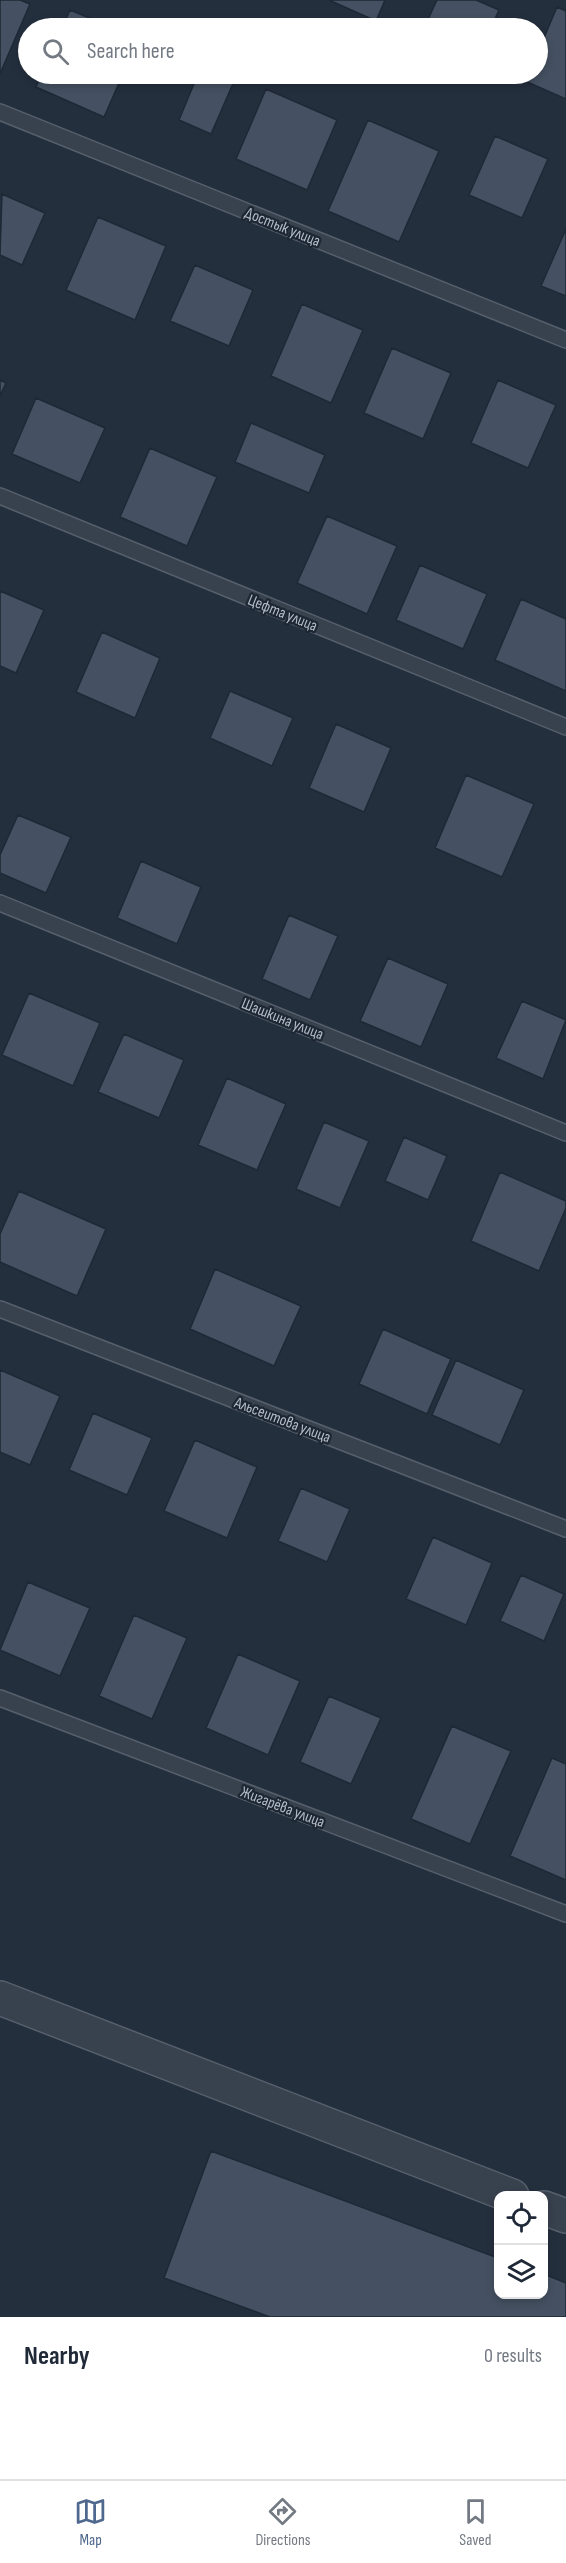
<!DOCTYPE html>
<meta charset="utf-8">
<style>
:root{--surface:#fff;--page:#f2f2f3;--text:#1f2937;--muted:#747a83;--line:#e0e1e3;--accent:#4f688e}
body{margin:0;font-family:"Sofia Sans Condensed",sans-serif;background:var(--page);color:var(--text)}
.controls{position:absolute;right:18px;bottom:18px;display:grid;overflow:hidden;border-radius:12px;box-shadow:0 3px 9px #0003}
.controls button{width:54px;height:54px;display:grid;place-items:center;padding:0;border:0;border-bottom:2px solid var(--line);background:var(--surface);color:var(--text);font:30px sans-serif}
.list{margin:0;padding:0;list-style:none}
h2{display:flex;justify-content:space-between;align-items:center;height:78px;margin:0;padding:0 24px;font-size:26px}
h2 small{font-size:20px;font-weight:400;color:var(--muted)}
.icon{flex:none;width:33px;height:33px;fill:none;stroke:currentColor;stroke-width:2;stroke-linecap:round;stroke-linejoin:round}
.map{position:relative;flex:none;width:566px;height:2317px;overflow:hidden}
.search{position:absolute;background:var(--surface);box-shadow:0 3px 9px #0003;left:18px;right:18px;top:18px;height:66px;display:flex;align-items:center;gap:15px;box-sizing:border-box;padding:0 21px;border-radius:33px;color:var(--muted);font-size:22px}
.sheet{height:162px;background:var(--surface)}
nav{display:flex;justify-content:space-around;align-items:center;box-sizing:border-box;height:84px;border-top:2px solid var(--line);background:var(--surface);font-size:16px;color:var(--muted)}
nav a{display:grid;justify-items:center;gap:3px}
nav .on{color:var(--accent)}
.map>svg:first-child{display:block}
.building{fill:#455162;stroke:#1f2835;stroke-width:1.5}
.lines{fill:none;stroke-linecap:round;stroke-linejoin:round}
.service-casing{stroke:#565f6c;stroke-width:18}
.tertiary-casing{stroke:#565f6c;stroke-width:36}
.service{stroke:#38414e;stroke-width:15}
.tertiary{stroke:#38414e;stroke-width:33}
.labels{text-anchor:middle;stroke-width:4.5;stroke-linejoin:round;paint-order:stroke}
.street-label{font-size:16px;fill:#b4bcc9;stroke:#1d2633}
</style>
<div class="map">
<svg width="566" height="2317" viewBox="0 0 566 2317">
<rect width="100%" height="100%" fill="#242f3e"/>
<path class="building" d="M0,0H20L30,4L0,74Z
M329,0H385L376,21Z
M437,0H476L499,10L491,28H424Z
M557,7L566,11V99L525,81L528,74H538V52Z
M70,10L114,28H62Z
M42,74H123L104,117L36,87Z
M198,74H224L235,79L211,134L179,120Z
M266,89L337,120L307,190L236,159Z
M368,120L439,151L399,242L328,211Z
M495,136L548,159L522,218L469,195Z
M2,194L45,213L22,265L0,255Z
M98,217L166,246L135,320L66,290Z
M566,229V296L541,286Z
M195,265L253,290L229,346L170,321Z
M302,304L363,330L331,403L271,376Z
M392,348L451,373L423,439L364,413Z
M0,380L6,383L0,396Z
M498,380L556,405L528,468L471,443Z
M36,398L105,428L80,483L12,454Z
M251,423L325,455L309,493L235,462Z
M150,448L217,477L187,546L120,517Z
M327,516L397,546L367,614L297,583Z
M420,565L487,594L463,649L396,620Z
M0,591L44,610L16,673L0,666Z
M521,599L566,619V691L495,660Z
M102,632L160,658L135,718L76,692Z
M230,691L293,718L272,766L210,738Z
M336,724L391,748L364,812L309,788Z
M466,775L534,804L502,877L435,848Z
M18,815L71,837L46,893L0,873V855Z
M141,861L201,887L177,944L117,918Z
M289,915L338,936L310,1000L262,979Z
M388,958L448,984L421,1047L360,1021Z
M29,993L100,1023L73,1086L2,1055Z
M522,1001L566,1020L543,1079L496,1058Z
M124,1034L184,1060L159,1118L98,1092Z
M227,1078L286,1104L257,1170L198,1145Z
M324,1122L369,1141L340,1208L296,1189Z
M404,1137L447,1156L428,1200L385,1181Z
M500,1172L566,1201V1208L539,1271L471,1241Z
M19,1191L106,1229L77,1296L0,1262V1234Z
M215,1269L301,1306L274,1366L190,1329Z
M383,1329L451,1359L427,1414L359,1384Z
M456,1360L524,1390L500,1445L432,1415Z
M0,1370L60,1396L30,1465L0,1452Z
M93,1413L152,1438L127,1495L69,1470Z
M195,1440L257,1467L227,1538L164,1511Z
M301,1488L350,1509L327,1562L278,1541Z
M433,1537L492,1563L466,1625L406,1599Z
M521,1575L564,1594L544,1641L500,1621Z
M28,1582L90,1608L60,1676L0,1650Z
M134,1615L187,1638L152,1719L99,1696Z
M238,1654L300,1681L268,1755L206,1728Z
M329,1696L381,1718L351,1784L300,1762Z
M452,1726L511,1751L470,1844L411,1819Z
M552,1758L566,1764V1880L510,1856Z
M211,2151L498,2258V2294H544V2274L566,2283V2317H270L164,2278Z"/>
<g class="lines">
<g class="service-casing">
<path id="service" d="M0,112L566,340
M0,496L566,727
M0,903L566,1133
M0,1309L566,1529
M0,1698L566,1914"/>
</g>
<g class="tertiary-casing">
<path id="tertiary" d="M0,1998L512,2196
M544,2208L566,2216"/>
</g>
<use href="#service" class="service"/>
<use href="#tertiary" class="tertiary"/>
</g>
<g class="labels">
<g class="street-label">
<text transform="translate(283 226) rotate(22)" y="6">Достык улица</text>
<text transform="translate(283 612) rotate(22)" y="6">Цефта улица</text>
<text transform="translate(283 1018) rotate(22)" y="6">Шашкина улица</text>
<text transform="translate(283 1419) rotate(21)" y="6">Альсеитова улица</text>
<text transform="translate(283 1806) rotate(21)" y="6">Жигарёва улица</text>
</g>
</g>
</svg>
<div class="controls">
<button><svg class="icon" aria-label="locate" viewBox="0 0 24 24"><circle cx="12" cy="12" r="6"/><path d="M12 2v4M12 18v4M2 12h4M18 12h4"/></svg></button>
<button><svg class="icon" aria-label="layers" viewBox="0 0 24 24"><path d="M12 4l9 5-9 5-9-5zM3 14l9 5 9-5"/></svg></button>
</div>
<div class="search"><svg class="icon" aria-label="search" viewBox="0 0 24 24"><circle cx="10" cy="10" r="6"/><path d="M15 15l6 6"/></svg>Search here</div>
</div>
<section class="sheet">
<h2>Nearby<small>0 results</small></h2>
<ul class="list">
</ul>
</section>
<nav>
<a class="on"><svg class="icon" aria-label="map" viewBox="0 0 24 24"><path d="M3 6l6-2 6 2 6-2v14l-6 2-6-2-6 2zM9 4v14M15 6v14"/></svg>Map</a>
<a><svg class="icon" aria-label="directions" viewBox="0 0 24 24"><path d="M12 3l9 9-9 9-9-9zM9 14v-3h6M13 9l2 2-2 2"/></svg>Directions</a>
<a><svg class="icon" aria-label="saved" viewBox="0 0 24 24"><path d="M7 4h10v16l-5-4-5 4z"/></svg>Saved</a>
</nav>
